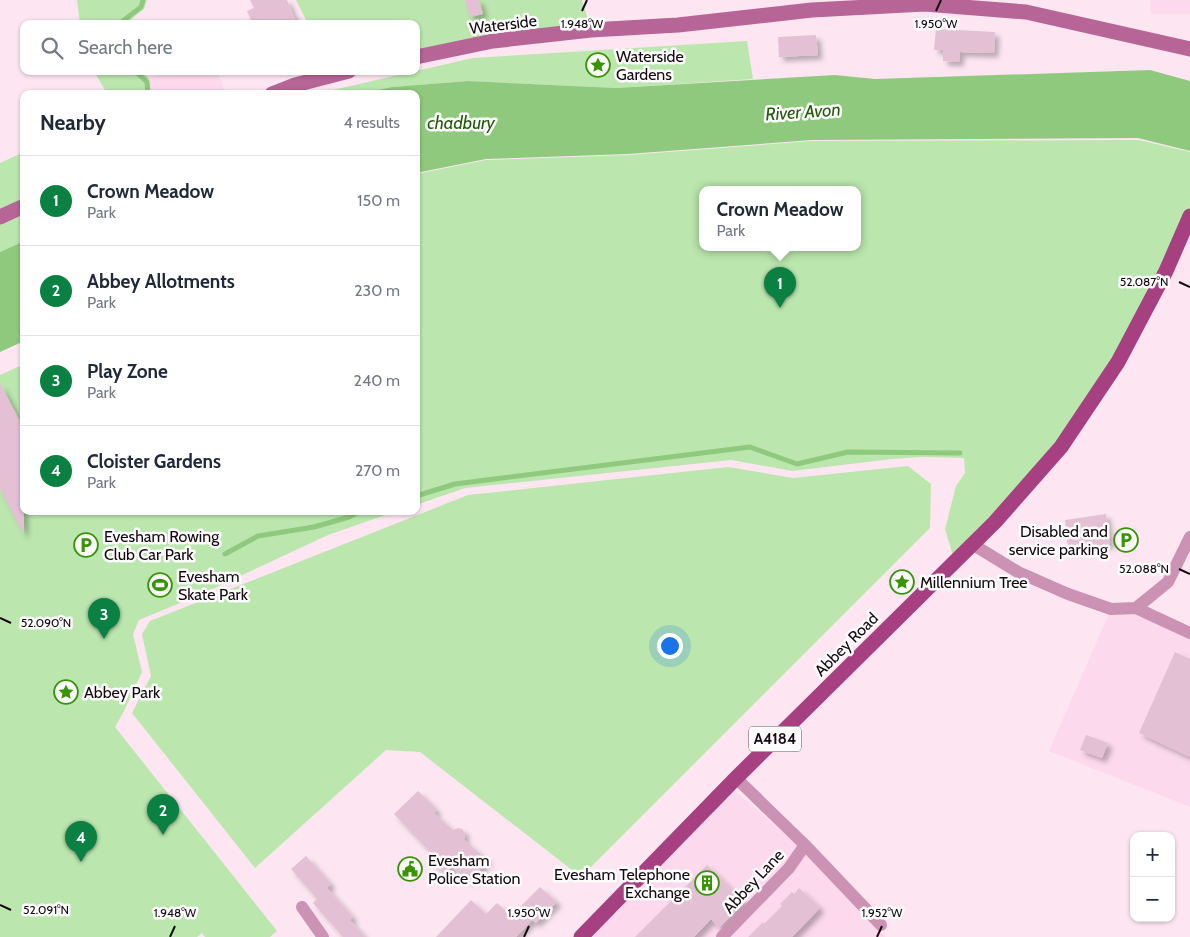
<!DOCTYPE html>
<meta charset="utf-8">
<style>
:root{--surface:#fff;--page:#f6f6f7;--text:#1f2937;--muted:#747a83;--line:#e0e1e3;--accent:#0b8043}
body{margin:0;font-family:Cabin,sans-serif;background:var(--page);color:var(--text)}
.controls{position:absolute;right:15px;bottom:15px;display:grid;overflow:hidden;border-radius:10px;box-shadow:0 1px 4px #0004}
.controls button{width:45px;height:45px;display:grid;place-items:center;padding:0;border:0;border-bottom:1px solid var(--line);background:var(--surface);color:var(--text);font:25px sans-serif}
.you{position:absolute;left:669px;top:645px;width:18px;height:18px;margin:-12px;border:4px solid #fff;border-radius:50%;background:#1a73e8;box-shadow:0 0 0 8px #1a73e833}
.badge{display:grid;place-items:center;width:32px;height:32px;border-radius:50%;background:var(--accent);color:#fff;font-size:16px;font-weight:700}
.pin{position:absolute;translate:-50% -41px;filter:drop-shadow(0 1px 2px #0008)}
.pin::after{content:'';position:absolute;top:26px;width:18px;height:15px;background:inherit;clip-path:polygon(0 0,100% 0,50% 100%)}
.popup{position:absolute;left:699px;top:186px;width:162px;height:65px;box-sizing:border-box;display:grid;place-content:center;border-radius:10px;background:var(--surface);filter:drop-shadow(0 1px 4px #0005);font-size:16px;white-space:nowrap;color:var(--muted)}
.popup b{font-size:19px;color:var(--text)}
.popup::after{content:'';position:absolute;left:50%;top:100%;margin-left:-10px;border:10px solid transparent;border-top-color:var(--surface)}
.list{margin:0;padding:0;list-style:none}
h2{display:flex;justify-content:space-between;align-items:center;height:65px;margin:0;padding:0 20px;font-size:21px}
h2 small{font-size:16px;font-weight:400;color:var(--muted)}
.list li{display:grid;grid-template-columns:32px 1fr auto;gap:15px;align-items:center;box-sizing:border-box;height:90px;padding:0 20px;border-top:1px solid var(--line)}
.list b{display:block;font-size:19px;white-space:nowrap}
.list p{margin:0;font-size:16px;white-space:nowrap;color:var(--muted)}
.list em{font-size:16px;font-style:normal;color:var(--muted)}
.icon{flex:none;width:28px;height:28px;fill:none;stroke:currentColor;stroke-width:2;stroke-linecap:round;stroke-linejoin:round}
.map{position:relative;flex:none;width:1190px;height:937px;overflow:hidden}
.search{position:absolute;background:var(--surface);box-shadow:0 1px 4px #0004;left:20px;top:20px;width:400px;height:55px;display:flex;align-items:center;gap:12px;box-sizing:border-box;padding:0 18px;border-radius:10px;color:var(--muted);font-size:19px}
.panel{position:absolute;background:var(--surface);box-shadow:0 1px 4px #0004;left:20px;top:90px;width:400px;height:425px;border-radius:10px}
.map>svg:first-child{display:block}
.built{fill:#fcd9ec}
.green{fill:#bbe6ae;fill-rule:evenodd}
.water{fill:#8fc97d}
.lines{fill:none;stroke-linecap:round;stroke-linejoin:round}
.stream{stroke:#8fc97d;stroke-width:5}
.building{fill:#e3c0d3;filter:url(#shadow)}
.minor{stroke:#cc92b3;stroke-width:12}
.secondary{stroke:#b76496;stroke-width:15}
.primary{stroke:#a64081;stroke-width:15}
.ticks{fill:none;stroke:#150910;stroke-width:2}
.labels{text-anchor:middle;stroke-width:5;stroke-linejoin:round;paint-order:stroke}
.shield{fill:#fbfbfb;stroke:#5a5256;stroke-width:1}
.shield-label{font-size:15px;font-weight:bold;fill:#150910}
.street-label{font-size:16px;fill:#150910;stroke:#fbfbfb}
.poi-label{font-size:16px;fill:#150910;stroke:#fbfbfb;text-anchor:start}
.water-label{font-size:18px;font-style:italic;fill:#245a0d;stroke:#fbfbfb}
.ticks-label{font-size:12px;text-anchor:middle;fill:#150910;stroke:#fbfbfb;stroke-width:5;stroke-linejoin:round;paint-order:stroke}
</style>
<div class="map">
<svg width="1190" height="937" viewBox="0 0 1190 937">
<defs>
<filter id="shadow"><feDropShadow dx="4.5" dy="4.5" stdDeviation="2.5" flood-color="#0004"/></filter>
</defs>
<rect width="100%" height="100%" fill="#fde6f2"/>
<path class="built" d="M1150,0H1190V14H1151Z
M168,71H217L226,93L151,94L149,78Z
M1136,608L1190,633V807L1049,751L1111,609Z
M733,789L799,847L886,937H587Z"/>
<path class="green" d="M77,0H147L144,9L125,24H80Z
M296,0H582L591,30L416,57V24H308Z
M747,41L753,79L616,88L468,81L392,87L358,94H315L473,58Z
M94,71H141L149,78L151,94H107Z
M1139,140L1190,152V206L1173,255L1116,360L1048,457L954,559L945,529L956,486L965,473L964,458L922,457L892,459L792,471L731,460L465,488L416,505V174L486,160L628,155L812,141ZM702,189H858V247H702Z
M24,152V241L0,252V163Z
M24,364V511H397L328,535L204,593L139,620L133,634L142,672L123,713L115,727L277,931L270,937H205L202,933L197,937H0V375Z
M908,466L931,484L930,528L581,877L420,752L386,750L255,868L132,713L151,676L142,634L150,621L468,495L728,467L793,478Z"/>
<path class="water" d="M1150,70L1190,81V151L1138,138L812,140L628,154L486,159L416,173V94H358L392,87L468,81L616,88L835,75L875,79Z
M24,241V341L0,352V252Z"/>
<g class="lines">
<path class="stream" d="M119,24L141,7L143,0
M135,71L147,82L148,94
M416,496L455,484L750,447L797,464L848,452L960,453
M225,554L258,536L314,527L349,517L360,511"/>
</g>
<path class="building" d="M250,0H287L297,24H253L247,11L254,8Z
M465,0H479L483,14L470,17Z
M936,29L995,32L994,53L960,52L959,62L943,61V50H934Z
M816,35L818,55L779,57L778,37Z
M0,383L24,429V535L0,489Z
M1106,514L1110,544L1068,549L1065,520Z
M1175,652L1190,659V757L1139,733Z
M1086,735L1108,743L1102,758L1080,750Z
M418,791L437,810L434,813L453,830L458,828L462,829L465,833L464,840L488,860L470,881L451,867L446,874L427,858L432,854L394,814Z
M306,856L331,884L327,888L353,917L350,920L365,937H343L313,903L317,899L291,869Z
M707,865L745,902L719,928L711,919L694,937H635Z
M540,887L557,902L536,923L532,920L516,937H436L471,900L486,914L497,903L511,916Z
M799,888L820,908L792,937H748L763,922L764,924L782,906L780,904L792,892L794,894Z"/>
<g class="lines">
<path class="minor" d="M972,544L1018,572L1068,594L1111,609L1136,608L1168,582L1190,537
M1136,608L1190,633
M736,778L805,845L881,925
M302,907L323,937
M722,937L789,868L805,845"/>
<path class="secondary" d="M416,57L493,41L591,30L678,25L812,10L925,4L1026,12L1190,49
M272,94L295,85L349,71
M0,217L24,206"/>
<path class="primary" d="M581,937L736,778L995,522L1061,447L1118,362L1166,271L1190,216"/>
</g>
<path class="ticks" d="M582,11L587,0M936,11L941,0M1179,282L1190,287M1179,569L1190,574M0,618L11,623M0,905L11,910M170,937L175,926M524,937L529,926M877,937L882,926"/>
<defs>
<g id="sight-ring" transform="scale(1.25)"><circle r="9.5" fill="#fbfbfb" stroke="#399306" stroke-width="1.5"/><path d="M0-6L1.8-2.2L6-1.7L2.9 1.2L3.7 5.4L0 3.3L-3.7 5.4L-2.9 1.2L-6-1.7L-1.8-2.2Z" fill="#399306"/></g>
<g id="parking-ring" transform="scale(1.25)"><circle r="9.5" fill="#fbfbfb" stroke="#399306" stroke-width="1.5"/><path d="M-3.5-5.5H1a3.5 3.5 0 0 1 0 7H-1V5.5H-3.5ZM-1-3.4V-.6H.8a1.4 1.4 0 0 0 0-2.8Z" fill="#399306"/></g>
<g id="stadium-ring" transform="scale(1.25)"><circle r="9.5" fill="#fbfbfb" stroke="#399306" stroke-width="1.5"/><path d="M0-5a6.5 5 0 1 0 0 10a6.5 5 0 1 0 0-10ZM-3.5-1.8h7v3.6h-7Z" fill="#399306"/></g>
<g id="civic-ring" transform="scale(1.25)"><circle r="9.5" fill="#fbfbfb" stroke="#399306" stroke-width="1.5"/><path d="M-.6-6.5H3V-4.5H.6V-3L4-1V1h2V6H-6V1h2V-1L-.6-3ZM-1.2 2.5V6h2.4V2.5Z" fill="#399306"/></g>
<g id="building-ring" transform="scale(1.25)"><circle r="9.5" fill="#fbfbfb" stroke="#399306" stroke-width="1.5"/><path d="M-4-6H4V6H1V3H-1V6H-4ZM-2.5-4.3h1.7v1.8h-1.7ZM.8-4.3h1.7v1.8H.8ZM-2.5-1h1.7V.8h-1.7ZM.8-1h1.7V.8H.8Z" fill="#399306"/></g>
</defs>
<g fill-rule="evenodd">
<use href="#sight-ring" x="598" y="65"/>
<use href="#parking-ring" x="1126" y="540"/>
<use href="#parking-ring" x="86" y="545"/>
<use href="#sight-ring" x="902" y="582"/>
<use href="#stadium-ring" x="160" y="585"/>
<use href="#sight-ring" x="66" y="692"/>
<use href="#civic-ring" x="410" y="869"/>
<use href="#building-ring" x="707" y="883"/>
</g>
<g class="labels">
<rect class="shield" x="749" y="726.5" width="52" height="25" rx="4"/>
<g class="shield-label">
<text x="775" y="744">A4184</text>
</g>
<g class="street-label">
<text transform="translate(503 24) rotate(-7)" y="6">Waterside</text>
<text transform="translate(846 644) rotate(-45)" y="6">Abbey Road</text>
<text transform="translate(753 881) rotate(-47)" y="6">Abbey Lane</text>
</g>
<g class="poi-label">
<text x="616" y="62">Waterside<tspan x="616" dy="18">Gardens</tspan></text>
<text x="1108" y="537" text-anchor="end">Disabled and<tspan x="1108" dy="18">service parking</tspan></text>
<text x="104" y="542">Evesham Rowing<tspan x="104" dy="18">Club Car Park</tspan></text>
<text x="178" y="582">Evesham<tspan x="178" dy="18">Skate Park</tspan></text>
<text x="920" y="588">Millennium Tree</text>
<text x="84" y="698">Abbey Park</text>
<text x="428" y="866">Evesham<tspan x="428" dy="18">Police Station</tspan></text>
<text x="690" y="880" text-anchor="end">Evesham Telephone<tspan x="690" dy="18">Exchange</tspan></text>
</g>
<g class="water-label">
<text transform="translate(803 112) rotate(-4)" y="6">River Avon</text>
<text x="461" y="129">chadbury</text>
</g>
</g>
<g class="ticks-label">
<text x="582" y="28">1.948°W</text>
<text x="936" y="28">1.950°W</text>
<text x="1144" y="286">52.087°N</text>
<text x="1144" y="573">52.088°N</text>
<text x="46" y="627">52.090°N</text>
<text x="46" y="914">52.091°N</text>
<text x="175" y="917">1.948°W</text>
<text x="529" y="917">1.950°W</text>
<text x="882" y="917">1.952°W</text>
</g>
</svg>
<div class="controls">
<button>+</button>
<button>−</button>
</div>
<div class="you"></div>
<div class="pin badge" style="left:780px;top:308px">1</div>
<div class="popup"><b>Crown Meadow</b>Park</div>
<div class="pin badge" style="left:163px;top:835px">2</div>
<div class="pin badge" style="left:104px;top:639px">3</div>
<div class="pin badge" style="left:81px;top:862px">4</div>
<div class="search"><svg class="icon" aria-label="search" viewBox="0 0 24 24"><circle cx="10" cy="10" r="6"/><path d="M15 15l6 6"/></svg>Search here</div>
<section class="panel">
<h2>Nearby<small>4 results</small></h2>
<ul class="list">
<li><span class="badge">1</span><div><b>Crown Meadow</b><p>Park</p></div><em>150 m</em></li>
<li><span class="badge">2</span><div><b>Abbey Allotments</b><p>Park</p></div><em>230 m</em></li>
<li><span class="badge">3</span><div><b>Play Zone</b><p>Park</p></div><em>240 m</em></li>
<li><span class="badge">4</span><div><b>Cloister Gardens</b><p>Park</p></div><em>270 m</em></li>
</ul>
</section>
</div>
